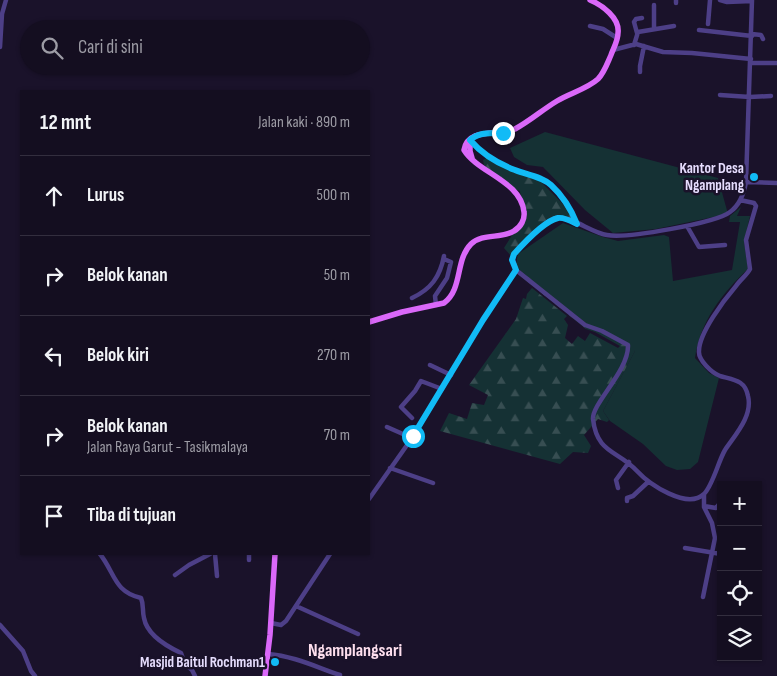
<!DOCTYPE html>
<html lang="id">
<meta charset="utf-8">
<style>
:root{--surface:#140e20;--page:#1d1729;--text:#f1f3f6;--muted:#9d9ca5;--line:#332e3e}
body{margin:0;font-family:"Sofia Sans Condensed",sans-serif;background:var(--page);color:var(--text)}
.controls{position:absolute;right:15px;bottom:15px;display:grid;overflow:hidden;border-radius:0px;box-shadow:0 1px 4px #0004}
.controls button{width:45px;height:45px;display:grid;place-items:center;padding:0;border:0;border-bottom:1px solid var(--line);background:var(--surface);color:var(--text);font:25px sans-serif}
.stop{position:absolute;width:15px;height:15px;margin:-11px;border:4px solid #11bbf6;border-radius:50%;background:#fff}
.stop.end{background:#11bbf6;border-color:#fff;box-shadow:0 1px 5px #0008}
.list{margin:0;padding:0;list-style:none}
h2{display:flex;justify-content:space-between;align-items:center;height:65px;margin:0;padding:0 20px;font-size:21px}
h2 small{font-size:16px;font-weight:400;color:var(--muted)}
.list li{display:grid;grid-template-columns:32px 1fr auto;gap:15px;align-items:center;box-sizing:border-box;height:80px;padding:0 20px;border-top:1px solid var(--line)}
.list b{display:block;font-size:19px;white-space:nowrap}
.list p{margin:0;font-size:16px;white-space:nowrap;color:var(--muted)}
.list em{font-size:16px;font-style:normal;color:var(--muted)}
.icon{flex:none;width:28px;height:28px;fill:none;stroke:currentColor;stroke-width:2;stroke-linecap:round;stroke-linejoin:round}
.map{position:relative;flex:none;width:777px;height:676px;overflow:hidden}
.search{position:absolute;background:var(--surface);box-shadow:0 1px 4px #0004;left:20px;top:20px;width:350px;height:55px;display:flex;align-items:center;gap:12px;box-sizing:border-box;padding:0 18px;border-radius:28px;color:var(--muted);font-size:19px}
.panel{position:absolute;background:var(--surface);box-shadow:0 1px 4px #0004;left:20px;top:90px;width:350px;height:465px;border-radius:0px}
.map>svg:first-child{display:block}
.grass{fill:#153134}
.forest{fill:url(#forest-firs)}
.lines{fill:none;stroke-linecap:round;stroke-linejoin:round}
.minor{stroke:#4d3f87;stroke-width:4.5}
.major{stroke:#da68f9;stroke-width:5.5}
.route{stroke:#11bbf6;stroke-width:6}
.poi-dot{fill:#11bbf6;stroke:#1a122a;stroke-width:2}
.labels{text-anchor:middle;stroke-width:5;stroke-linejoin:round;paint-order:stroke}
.poi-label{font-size:15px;font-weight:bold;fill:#e6ddfe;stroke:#1a122a;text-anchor:end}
.quarter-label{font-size:18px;font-weight:bold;fill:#fedfee;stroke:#1a122a}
</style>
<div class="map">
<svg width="777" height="676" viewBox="0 0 777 676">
<defs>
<pattern id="forest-firs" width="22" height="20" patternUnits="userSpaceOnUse" patternTransform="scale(1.25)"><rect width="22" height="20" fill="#153134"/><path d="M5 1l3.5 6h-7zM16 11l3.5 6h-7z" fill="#374e52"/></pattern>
</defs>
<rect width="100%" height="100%" fill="#1a122a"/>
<path class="grass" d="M545,132L718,178L728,214L656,229L613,233L585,210L543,167L527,165L514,157L510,148Z
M741,207L737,216H750L744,242L748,269C722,293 700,322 695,358L709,373L719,378L698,462L690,469L677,470L666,466L643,444L610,421L603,411L635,351L587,324L529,278L520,270L516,264L518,254L563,223L603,237L618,241L664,235L669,237L673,281L732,270L740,222H729L730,216Z"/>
<path class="forest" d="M487,158L539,180L564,205L573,219C566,217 560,215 553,217C538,222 521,243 511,256L504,248L524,216L520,191L510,188L484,165L483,160Z
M520,270L587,324L633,346L635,351L603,411L609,420L607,422L598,419L584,435L591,446L588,453L573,452L560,464L440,431L449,413L467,419L472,403L484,405L488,395L469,385L516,319L523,298L526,299L527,294L532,288L567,316L564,319L568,325L565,338L572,344L578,336L585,341L590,333L618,348L620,346L595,332L586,329L518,274Z"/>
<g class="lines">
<path class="minor" d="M676,0V3
M720,0L727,2L752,1
M708,24L710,0
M590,26L603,29L617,38
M654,29V5
M699,30L752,36
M637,33L634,22L636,19L642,18
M752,34L761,35L763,39
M634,45L638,32L674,26
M0,47L2,14L6,0
M613,50L636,44L663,52L692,53L751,59
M751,63H777
M640,72V66L644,46
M720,95L750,97L771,96
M470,140C482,154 498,164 515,170C527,175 541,176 551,185C563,196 570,209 577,224
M746,182L752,0
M687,226L699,247L725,245
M516,270L585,325L602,331L628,345C629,371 592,403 593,419C597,454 618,450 637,471C649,484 687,510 704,494C713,485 718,462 725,450C735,435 753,416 748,396C745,380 734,380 720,376C712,373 698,360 699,351C699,333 724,300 736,286C740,280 747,275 750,269L746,240L756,206L754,203L740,200
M412,298C431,289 440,277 444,256
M436,305L435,296L447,278L451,262L444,259
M430,365L451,375
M412,418L401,407L415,391L421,381L442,389
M387,427L412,438
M390,468L433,483
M618,488L616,480L629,462
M369,499L412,438L483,320L516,270L513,260V256C521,245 543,222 556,218C570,215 592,233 607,235C625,239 716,223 730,212C740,205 744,193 746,182L777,183
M627,501V498L633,496L648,482
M704,506L716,508L721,502
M685,548L721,554
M100,554C115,573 114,592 141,598C144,605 142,610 144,618C147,635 166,646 181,653L185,664L192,670L195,676
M215,554L217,576
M249,560V554
M175,575L189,565L210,554
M703,597L715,538L712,523L704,507V494
M296,606L358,634
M271,623L281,625L286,621L330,554
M0,625L23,651L31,671L35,676
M268,654C294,656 316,667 340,675"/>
<path class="major" d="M470,140V151L472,158
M369,322L402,312L444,303C463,289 455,260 471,244C482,233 502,239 514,231C521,227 525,219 524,212C521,181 478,173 464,150C468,127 499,136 515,129C530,121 542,110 557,101C570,93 587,89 598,79C604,73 607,64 611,55C613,49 618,41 618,33C620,18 602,5 590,0
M265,676L270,635L275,554"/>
</g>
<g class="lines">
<path class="route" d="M413,436L483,320L516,270L512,260L514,254C523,244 544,221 558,218C564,217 571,221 577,224C571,209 563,196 551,185C541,176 527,175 515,170C499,164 482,154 470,140C479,132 491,133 503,133"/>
</g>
<g class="poi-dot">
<circle cx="754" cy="177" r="5"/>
<circle cx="275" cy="662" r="5"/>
</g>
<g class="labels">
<g class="poi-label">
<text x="744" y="173">Kantor Desa<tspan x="744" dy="17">Ngamplang</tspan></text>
<text x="265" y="667">Masjid Baitul Rochman1</text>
</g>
<g class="quarter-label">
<text x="355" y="656">Ngamplangsari</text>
</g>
</g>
</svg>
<div class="controls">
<button>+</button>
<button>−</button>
<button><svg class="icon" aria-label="locate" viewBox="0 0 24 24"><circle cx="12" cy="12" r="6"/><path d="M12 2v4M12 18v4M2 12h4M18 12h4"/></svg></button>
<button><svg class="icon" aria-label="layers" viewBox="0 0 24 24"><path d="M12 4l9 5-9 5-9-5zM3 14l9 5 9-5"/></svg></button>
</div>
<div class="stop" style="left:413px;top:436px"></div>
<div class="stop end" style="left:503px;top:133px"></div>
<div class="search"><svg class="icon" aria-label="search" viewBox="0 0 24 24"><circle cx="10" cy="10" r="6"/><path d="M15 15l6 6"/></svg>Cari di sini</div>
<section class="panel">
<h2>12 mnt<small>Jalan kaki · 890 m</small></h2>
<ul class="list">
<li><svg class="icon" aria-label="ahead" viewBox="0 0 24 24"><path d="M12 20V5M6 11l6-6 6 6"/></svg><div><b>Lurus</b></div><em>500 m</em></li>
<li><svg class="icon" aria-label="right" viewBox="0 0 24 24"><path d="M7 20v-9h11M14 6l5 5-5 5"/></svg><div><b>Belok kanan</b></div><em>50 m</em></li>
<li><svg class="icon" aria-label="left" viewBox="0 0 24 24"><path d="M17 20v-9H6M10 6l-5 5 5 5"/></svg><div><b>Belok kiri</b></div><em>270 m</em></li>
<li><svg class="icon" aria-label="right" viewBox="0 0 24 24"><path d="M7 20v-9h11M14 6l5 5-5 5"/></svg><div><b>Belok kanan</b><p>Jalan Raya Garut - Tasikmalaya</p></div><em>70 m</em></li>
<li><svg class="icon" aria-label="arrive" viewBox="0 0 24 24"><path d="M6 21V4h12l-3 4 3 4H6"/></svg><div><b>Tiba di tujuan</b></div></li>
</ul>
</section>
</div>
